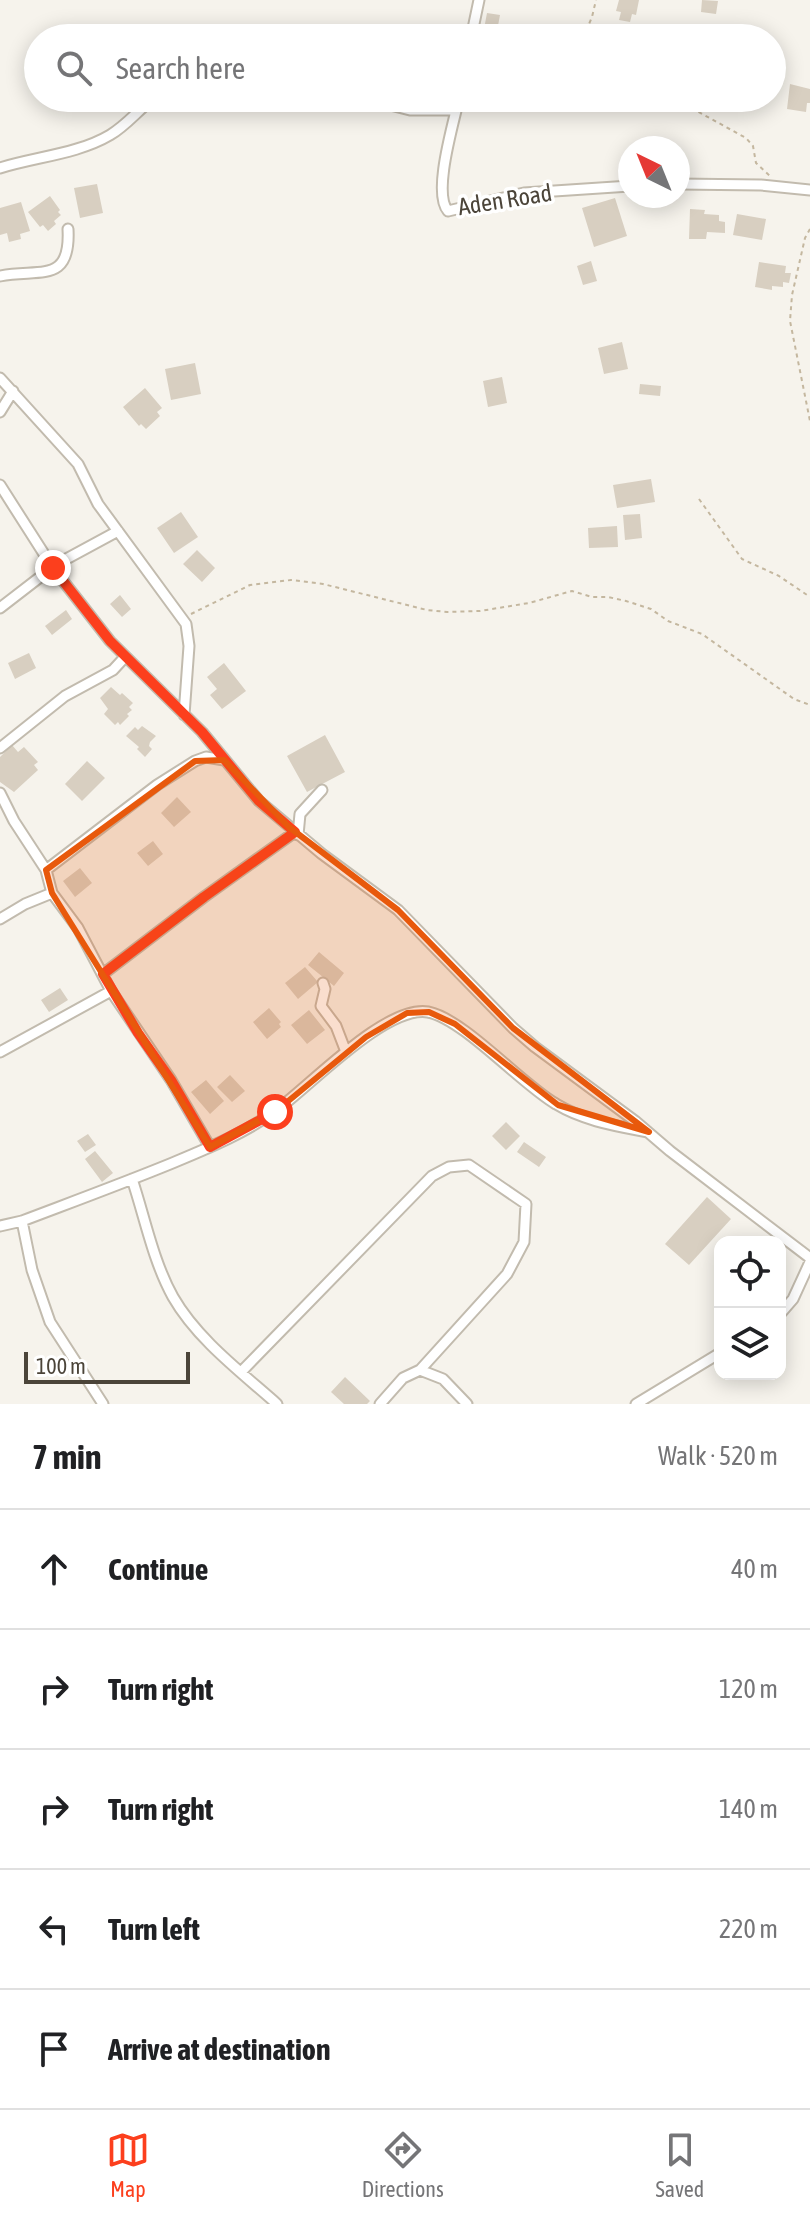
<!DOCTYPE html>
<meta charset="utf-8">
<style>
:root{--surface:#fff;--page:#f2f2f2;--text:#202124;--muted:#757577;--line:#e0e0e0;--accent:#fc3f1d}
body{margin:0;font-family:"Asap Condensed",sans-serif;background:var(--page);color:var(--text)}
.controls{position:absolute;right:24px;bottom:24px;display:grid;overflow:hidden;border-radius:16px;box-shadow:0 4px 20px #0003}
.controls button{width:72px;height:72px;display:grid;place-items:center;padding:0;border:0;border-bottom:2px solid var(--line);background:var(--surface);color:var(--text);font:40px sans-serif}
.compass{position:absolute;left:618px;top:136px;width:72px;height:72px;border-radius:50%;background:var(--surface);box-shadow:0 4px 20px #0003;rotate:317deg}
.scale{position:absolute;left:24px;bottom:20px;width:166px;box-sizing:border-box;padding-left:8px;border:4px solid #4b4439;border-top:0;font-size:22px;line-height:28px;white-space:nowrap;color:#4b4439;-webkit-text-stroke:6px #fff;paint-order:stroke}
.stop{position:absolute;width:24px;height:24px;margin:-18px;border:6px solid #fc3f1d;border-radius:50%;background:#fff}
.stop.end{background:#fc3f1d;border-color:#fff;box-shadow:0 2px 8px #0008}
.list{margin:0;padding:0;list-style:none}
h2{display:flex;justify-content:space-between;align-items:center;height:104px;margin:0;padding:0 32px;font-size:34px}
h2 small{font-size:26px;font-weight:400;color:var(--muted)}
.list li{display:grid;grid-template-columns:52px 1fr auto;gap:24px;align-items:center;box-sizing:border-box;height:120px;padding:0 32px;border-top:2px solid var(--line)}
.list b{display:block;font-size:30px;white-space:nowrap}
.list em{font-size:26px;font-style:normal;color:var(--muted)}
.icon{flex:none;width:44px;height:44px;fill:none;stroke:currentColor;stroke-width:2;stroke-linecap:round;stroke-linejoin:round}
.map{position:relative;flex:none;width:810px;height:1404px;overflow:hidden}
.search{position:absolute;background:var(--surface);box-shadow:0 4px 20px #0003;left:24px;right:24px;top:24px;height:88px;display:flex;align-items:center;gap:20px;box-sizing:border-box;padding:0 28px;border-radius:44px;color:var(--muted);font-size:30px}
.sheet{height:704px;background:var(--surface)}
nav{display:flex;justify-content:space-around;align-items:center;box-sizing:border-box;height:112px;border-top:2px solid var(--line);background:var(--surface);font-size:22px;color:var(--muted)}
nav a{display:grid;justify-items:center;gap:4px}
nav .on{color:var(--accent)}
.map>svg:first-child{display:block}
.building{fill:#d8cfc1}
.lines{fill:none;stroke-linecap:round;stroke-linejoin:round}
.street-casing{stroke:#c2bbae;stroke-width:13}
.path{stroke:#c4b79f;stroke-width:2;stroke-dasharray:4 4;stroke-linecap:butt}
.street{stroke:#fff;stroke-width:9}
.route{stroke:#fc3f1d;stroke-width:10}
.marked{fill:#e8590c;fill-opacity:0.2;stroke:#e8590c;stroke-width:6;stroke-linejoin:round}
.labels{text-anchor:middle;stroke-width:7;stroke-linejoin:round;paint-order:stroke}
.street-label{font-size:24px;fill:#4b4439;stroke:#fff}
</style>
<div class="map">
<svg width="810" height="1404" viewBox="0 0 810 1404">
<rect width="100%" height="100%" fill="#f6f3ec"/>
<path class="building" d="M619,0H639L636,15L632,14L630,22L619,20L621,12L616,11Z
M702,0L718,1L716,14L701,12Z
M487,13L500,15L497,31L484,29Z
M517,26L534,30L532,38H514Z
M790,84L810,89V103H807L806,112L787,109Z
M97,184L103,213L80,218L74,188Z
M50,196L60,210L58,212L61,215L54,221L56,224L48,231L43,225L40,227L28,212Z
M615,198L627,236L594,247L582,208Z
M21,202L30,231L20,234L21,239L9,242L7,233L0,235V208Z
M690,209L705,210L704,214L719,215V221L725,222V233L707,232L706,239H689Z
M737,214L766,219L762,240L733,235Z
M591,261L597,281L583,285L577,266Z
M759,262L786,266L785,273H791L789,283L783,282V287L772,286V290L755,287Z
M622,342L628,369L604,374L598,348Z
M195,363L201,394L171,400L165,369Z
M502,377L507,403L488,407L483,381Z
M640,384L661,386L660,396L639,394Z
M145,388L162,408L157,412L160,416L146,429L141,424L139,426L123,407Z
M651,479L655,502L617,508L613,485Z
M181,512L198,537L174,553L157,528Z
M640,514L642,538L625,540L623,515Z
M617,526L618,547L589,548L588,528Z
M197,550L215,568L202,582L183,564Z
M120,595L131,609L122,617L110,604Z
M66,610L72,619L52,635L45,626Z
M29,653L36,668L15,679L8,663Z
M224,663L246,691L222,709L210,695L217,689L207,677Z
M111,687L120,695L122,693L133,703L129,707L132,710L127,714L129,716L120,725L118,722L115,725L104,714L108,709L100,698Z
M142,726L156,736L150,742L149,746L152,749L145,757L137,749L139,747L126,736L135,727L138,730Z
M325,735L345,772L307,792L287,756Z
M12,745L18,752L24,747L38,762L34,765L38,770L14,792L0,782V757Z
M87,761L105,778L82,801L65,784Z
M177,797L191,812L174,827L161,813Z
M153,841L163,854L148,866L137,853Z
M80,868L92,883L75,897L63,881Z
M319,952L344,973L334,986L308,965Z
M305,967L318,982L298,999L285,983Z
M60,988L68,1000L49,1012L41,1000Z
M269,1008L281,1022L279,1024L281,1027L267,1039L253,1022Z
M309,1010L325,1030L307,1044L291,1025Z
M230,1075L245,1091L232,1102L217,1087Z
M206,1080L224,1101L210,1114L191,1092Z
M506,1122L520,1136L506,1150L492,1136Z
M88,1134L96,1145L85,1152L77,1141Z
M524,1142L546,1157L539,1167L517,1152Z
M95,1151L113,1173L102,1182L85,1159Z
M707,1197L731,1219L689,1265L665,1244Z
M345,1377L370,1401L367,1404H344L331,1392Z"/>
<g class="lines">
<g class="street-casing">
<path id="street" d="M471,38L479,0
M363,98L410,110H456
M459,98C454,122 432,193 448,211L524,193L630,186
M0,168C35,157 78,154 110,135C127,125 138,110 154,98
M678,184L761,185L810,190
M0,276C39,268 71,285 68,229
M0,378L78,464L98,504L186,624L189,646L184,715
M0,412L13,391
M0,485L53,568L110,641L202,732L259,801L322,854L398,910L513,1028L535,1047L635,1121L670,1151L810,1258
M0,608L57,564L118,531
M0,748L65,696L113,670L125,657
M0,793L14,821L46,870L52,893L78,928L111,991L171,1080L210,1147
M298,835L300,814L322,790
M46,870L157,785L195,761L206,757L224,760
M0,919L25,904L52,893
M103,974L204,897L295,832
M323,983L325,989L321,1006L336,1026L346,1052
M0,1052L111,991
M132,1179C145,1218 153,1261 173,1297C197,1339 241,1372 277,1404
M22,1221L32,1270L50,1322L103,1404
M0,1226L22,1221C72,1202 121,1184 170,1164C206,1149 246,1133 278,1109C312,1084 386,1005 428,1012C464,1019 521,1084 556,1104C584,1121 617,1126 648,1132
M780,1314L793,1299L810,1262
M241,1372L432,1176L449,1167L469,1165L526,1204L524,1242L507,1274L420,1370
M380,1404L403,1378L420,1370L443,1379L467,1404
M636,1404L720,1353"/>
</g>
<path class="path" d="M586,32C609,29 629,18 646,38
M583,38L592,17L596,0
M679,98L695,110L746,138L753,146L756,163L770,176
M810,229L805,238L792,295L790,321L810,421
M699,499L742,559L779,576L810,597
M191,614L250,585L291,580L323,584L427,610L447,612L480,611L529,603L572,591L592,597H608L626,601L651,609L668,621L702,634L794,699L810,705"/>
<use href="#street" class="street"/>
</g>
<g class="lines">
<path class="route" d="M53,568L110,641L202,732L259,801L295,832L204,897L103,974L138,1033L171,1080L210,1147L275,1112"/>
</g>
<path class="marked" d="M224,760L289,827L398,910L513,1028L649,1132L558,1105L455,1024L429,1012L407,1013L366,1037L275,1112L210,1147L52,893L46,870L195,761Z"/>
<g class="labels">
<g class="street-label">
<text transform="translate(505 200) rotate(-9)" y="8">Aden Road</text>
</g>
</g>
</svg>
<div class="controls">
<button><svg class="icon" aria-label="locate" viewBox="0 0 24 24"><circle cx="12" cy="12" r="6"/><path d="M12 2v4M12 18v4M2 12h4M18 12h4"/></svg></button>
<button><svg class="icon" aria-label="layers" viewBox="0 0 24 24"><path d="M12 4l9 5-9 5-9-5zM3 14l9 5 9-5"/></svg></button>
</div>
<svg class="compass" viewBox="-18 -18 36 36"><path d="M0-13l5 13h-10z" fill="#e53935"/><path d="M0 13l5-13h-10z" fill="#757577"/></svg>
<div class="scale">100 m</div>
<div class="stop" style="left:275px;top:1112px"></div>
<div class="stop end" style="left:53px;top:568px"></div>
<div class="search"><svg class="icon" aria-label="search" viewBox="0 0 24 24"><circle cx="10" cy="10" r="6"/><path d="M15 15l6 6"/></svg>Search here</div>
</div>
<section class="sheet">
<h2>7 min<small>Walk · 520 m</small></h2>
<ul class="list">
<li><svg class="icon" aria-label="ahead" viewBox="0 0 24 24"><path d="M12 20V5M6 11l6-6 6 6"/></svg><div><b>Continue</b></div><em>40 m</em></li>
<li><svg class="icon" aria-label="right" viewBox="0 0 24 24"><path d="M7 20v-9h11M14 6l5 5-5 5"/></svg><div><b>Turn right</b></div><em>120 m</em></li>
<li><svg class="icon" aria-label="right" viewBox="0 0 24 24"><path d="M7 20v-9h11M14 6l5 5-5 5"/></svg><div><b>Turn right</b></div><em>140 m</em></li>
<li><svg class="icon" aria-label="left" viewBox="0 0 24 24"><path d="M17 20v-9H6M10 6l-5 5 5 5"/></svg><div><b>Turn left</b></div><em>220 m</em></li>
<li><svg class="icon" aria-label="arrive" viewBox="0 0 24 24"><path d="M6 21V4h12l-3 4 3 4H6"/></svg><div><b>Arrive at destination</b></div></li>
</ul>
</section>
<nav>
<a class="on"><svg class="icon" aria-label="map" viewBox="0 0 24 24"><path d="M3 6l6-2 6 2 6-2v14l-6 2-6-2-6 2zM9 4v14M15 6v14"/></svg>Map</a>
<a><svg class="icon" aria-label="directions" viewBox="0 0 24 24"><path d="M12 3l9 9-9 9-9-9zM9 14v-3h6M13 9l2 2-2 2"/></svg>Directions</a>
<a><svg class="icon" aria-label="saved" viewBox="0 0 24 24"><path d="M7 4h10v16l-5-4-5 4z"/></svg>Saved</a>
</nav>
